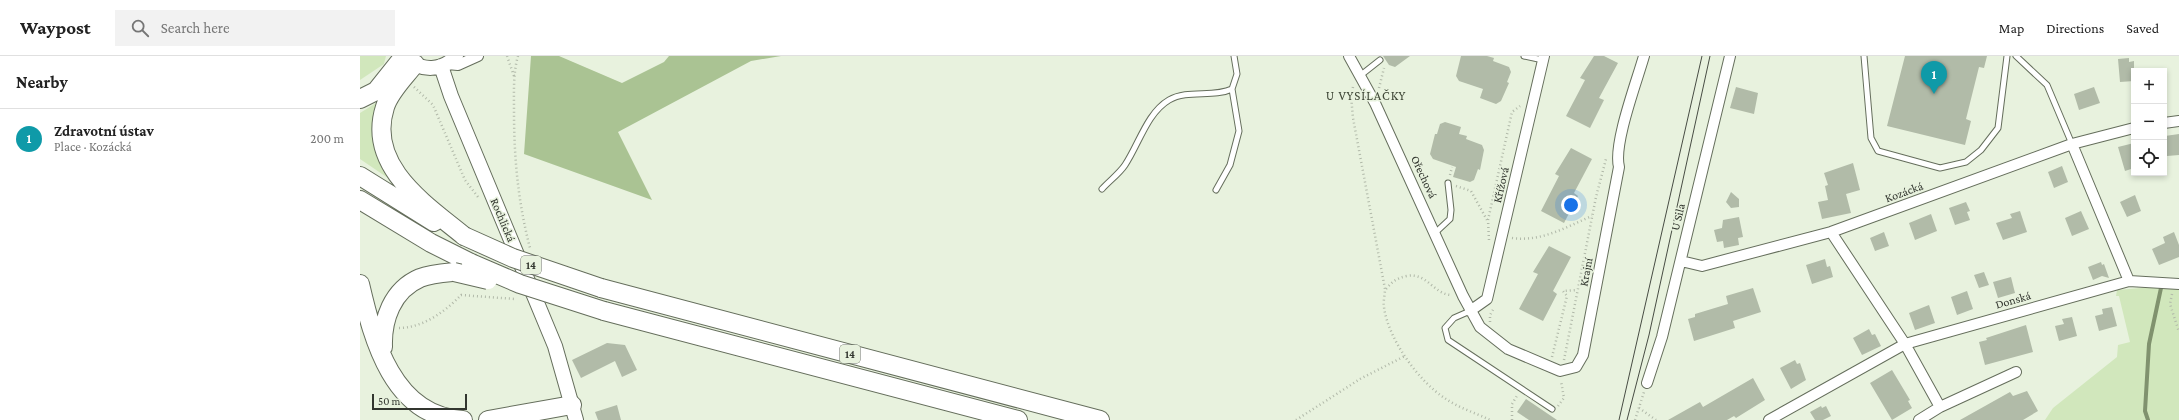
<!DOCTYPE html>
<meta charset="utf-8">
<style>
:root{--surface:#fff;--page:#f2f2f2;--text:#222;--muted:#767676;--line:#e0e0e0;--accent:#b45309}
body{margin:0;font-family:"Crimson Pro",serif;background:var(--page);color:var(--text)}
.controls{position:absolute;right:12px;top:12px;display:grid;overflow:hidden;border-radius:0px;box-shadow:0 2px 6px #0003}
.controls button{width:36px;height:36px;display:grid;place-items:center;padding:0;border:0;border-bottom:1px solid var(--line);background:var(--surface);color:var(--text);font:20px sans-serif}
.scale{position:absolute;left:12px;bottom:10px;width:95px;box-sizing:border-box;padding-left:4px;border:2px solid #32362f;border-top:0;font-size:11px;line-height:14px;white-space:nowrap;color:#32362f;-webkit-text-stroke:3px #e8f2de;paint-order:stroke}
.you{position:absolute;left:1211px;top:149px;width:14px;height:14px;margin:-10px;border:3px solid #fff;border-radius:50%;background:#1a73e8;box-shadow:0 0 0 6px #1a73e833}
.badge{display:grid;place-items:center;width:26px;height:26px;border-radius:50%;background:var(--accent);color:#fff;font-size:13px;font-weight:700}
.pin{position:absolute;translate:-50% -33px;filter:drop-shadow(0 1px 2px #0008)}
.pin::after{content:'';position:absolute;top:21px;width:14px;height:12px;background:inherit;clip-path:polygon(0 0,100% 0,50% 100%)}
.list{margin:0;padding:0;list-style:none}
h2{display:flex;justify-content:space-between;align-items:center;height:52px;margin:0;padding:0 16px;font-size:17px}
h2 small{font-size:13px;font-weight:400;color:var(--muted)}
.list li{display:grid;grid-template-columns:26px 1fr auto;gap:12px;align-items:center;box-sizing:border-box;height:60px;padding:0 16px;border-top:1px solid var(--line)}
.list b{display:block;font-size:15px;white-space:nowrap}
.list p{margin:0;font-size:13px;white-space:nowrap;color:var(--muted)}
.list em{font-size:13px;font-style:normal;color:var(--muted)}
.icon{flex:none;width:22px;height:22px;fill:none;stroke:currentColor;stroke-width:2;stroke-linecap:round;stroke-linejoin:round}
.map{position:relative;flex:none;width:1819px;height:364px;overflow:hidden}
header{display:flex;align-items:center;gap:24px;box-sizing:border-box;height:56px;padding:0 20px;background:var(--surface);border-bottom:1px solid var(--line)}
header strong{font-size:19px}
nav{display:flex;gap:22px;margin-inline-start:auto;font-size:14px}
.search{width:280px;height:36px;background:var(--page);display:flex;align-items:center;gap:10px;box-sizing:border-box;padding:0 14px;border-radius:0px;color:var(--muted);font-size:15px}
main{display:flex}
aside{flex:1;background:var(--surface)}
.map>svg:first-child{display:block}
.green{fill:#d1e7bc}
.forest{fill:#aac393}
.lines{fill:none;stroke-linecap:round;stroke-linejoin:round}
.stream{stroke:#80926e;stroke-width:4}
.building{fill:#b1bba8}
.lane-casing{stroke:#656e5c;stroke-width:7}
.street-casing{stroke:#656e5c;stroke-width:12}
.secondary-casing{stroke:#656e5c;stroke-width:16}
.highway-casing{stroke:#656e5c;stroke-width:20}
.path{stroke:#b1b9a9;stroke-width:2.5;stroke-dasharray:1 3;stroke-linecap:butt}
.lane{stroke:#fff;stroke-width:5}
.street{stroke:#fff;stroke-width:10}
.secondary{stroke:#fff;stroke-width:14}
.highway{stroke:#fff;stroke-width:18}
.tram{stroke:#474c43;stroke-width:1}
.highway-bridge-casing{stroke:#656e5c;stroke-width:20;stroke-linecap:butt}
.highway-bridge{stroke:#fff;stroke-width:18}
.labels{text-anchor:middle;stroke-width:3;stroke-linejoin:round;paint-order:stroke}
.shield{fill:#e8f2de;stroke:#696e64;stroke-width:1}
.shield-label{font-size:11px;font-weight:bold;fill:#32362f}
.street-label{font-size:12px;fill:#32362f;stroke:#e8f2de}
.neighbourhood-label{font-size:13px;letter-spacing:1px;fill:#414939;stroke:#e8f2de}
</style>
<header>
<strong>Waypost</strong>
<div class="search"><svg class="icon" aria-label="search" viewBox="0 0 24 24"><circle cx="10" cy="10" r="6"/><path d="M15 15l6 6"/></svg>Search here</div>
<nav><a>Map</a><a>Directions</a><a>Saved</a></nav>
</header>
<main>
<aside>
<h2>Nearby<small></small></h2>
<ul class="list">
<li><span class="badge" style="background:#0f9aa8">1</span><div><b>Zdravotní ústav</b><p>Place · Kozácká</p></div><em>200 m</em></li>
</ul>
</aside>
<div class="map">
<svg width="1819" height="364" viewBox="0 0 1819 364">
<rect width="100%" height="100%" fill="#e8f2de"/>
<path class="green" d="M0,0H26L24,8L0,24Z
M16,47C14,72 17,100 28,122L0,103V57Z
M1792,231L1819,233V364H1685L1693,352L1757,301L1758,289L1770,286L1759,240H1756L1757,234Z"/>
<path class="forest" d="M171,0H199L262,27L304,6L309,0H421L391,5L258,76L292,144L164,98Z"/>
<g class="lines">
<path class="stream" d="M1788,364L1785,355L1789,288L1801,232"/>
</g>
<path class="building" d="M1023,0H1050L1035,11L1029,9Z
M1101,0H1127L1134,2L1133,5L1149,11L1151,16L1147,26L1149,27L1141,45L1136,48L1120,42L1123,33L1099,25L1096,20Z
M1234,0H1244L1258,7L1239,42L1244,44L1230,72L1206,60L1225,24L1220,22Z
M1545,0H1627L1624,12L1619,11L1606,63L1611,65L1605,89L1527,70Z
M1769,2V6L1774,5V25L1760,26L1758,3Z
M1376,31L1398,37L1394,58L1370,52Z
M1734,31L1740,47L1719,54L1714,38Z
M1085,66L1101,71L1099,78L1107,80L1106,83L1122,89L1124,94L1120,114L1118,113L1114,124L1110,126L1093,121L1096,111L1073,103L1070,98L1075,78H1077L1080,68Z
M1819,78V99L1807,100L1805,80Z
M1774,87V112L1765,115L1758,91Z
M1211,92L1232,103L1214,137L1218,140L1204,167L1181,155L1199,120L1195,118Z
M1493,107L1500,134L1486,138L1491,157L1462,163L1458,146L1468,144L1465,130L1468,129L1464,117Z
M1702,110L1708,126L1694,132L1688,116Z
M1371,136L1379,143V151L1371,152L1366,146Z
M1775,139L1781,155L1767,161L1760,146Z
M1606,146L1610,155L1607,156L1610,164L1595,169L1589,152Z
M1660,155L1667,176L1643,184L1636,167L1652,162L1650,158Z
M1721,155L1729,173L1712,180L1705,162Z
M1571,158L1577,175L1555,184L1549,167Z
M1379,161L1383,181L1378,182L1379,189L1364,192L1363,185L1357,186L1354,174L1362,172L1363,164Z
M1524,176L1529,190L1515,195L1510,182Z
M1814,176L1819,189V201L1799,209L1792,193L1805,187L1803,181Z
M1189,190L1211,201L1193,235L1197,238L1183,265L1159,253L1178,218L1173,216Z
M1465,203L1467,211L1470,210L1473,221L1452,228L1446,209Z
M1741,206L1742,209L1744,208L1749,222L1742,220L1733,224L1728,211Z
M1624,216L1629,229L1619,232L1614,219Z
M1651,221L1655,237L1638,242L1633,226Z
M1393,232L1401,256L1373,265L1375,272L1334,285L1328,263L1335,261V258L1368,248L1366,240Z
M1607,235L1613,253L1597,259L1591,241Z
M1569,249L1575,267L1555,274L1549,257Z
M1752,251L1757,270L1739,275L1735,260L1743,258L1742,253Z
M1712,261L1717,280L1699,285L1695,270L1704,268L1702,263Z
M1666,269L1673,296L1625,309L1619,286L1627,284L1626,282Z
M1509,273L1512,279L1515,278L1521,290L1502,299L1493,282Z
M247,287L265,289L277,314L262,321L255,305L221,322L212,304Z
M1435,304L1437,308L1440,307L1446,324L1431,333L1420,312Z
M1532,314L1550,344L1548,345L1552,352L1532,364L1510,327Z
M1393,322L1405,344L1376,362L1374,360L1367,364H1308L1340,346L1343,351Z
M1667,335L1678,355L1663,364H1600L1650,336L1653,340Z
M1166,343L1197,364H1169L1157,356Z
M257,349L261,364H238L235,356Z
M1461,350L1462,352L1466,350L1471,360L1463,364H1455L1450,356Z"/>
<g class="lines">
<g class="lane-casing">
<path id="lane" d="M1164,0L1183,4
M1504,0L1511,82L1518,95L1580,112L1606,106L1621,94L1638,72L1647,0
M1656,0L1687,29L1712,88
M1001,19L1020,4
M742,133C749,125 759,118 765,109C779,88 787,57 809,44C828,33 853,42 872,33
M856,134L870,109L879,75L872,33L877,18L874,0
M1075,177L1090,163L1091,154L1088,127
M1110,255L1094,262L1085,272L1088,284L1192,353"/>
</g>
<g class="street-casing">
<path id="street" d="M989,0L1015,47L1103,240L1120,271L1148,293L1200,315L1216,311L1223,299L1259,111C1253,88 1277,25 1284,0
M87,8L98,9L118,0
M1804,67L1819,65
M1712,88L1769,225
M1471,176L1545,288L1580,351
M1321,205L1342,210L1471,176L1712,88L1774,72
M1110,255L1127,243L1184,0
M1287,327L1302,281L1370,0
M1409,364L1545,288L1769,225L1819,228
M1559,364L1580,351L1656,316"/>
</g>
<g class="secondary-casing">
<path id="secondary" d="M47,2C61,16 83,15 96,0
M81,10L91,40L195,290L216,364"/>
</g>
<g class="highway-casing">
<path id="highway" d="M55,8C45,21 30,35 25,51C6,110 65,148 104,180
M0,43L16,35L44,0
M0,120L74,166
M0,144L71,187L111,207
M0,228C13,284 33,361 103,364
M241,232L740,364
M244,255L658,364
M23,291C22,264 32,234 60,222C70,218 83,217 94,216
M128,364L212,349"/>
</g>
<path class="path" d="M147,0L154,20
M158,0C153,17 154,37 154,55C154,102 158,146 170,192
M54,31L73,49L105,124L118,141
M993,31L991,40L993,62L1025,233C1025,239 1023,245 1024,251C1028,283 1059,326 1086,343C1099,352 1116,357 1130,364
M1019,32L1024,12
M1090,119L1092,111
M1096,130L1111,135L1127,164
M1152,182C1182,186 1206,171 1232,160
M1129,184L1128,164L1152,56L1160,50
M1026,233C1033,225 1037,222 1047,220C1067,216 1074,239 1092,239
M1812,238L1810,248L1819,276
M1130,266V259L1134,252
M39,272C62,272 85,256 101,239L155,243
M1192,301L1207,240L1203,235L1217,234
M1204,304L1236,141L1246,103
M1198,350L1204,342L1201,325
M1279,352L1296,364
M936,364L1000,323L1045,300
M1152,364V348L1158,338
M1275,364L1284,336"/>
<use href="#lane" class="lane"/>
<use href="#street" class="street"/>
<use href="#secondary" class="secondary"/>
<use href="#highway" class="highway"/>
<path class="tram" d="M1259,364L1342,0
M1267,364L1289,279L1350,0"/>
<g class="highway-bridge-casing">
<path id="highway-bridge" d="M104,180L153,202L241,232
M111,207L160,228L244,255
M94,216L128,224"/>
</g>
<use href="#highway-bridge" class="highway-bridge"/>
</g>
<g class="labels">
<g class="shield">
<rect x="161" y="200" width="20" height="18" rx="3"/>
<rect x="480" y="289" width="20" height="18" rx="3"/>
</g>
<g class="shield-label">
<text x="171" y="213">14</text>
<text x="490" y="302">14</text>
</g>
<g class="street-label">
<text transform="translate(1064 121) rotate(65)" y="4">Ořechová</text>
<text transform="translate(1141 129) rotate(-77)" y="4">Křížová</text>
<text transform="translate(1544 136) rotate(-20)" y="4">Kozácká</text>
<text transform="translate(1318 161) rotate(-76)" y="4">U Sila</text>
<text transform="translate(143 164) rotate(67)" y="4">Rochlická</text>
<text transform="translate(1226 216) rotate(-79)" y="4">Krajní</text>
<text transform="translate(1653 244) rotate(-16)" y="4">Donská</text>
</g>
<g class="neighbourhood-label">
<text x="1006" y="44">U VYSÍLAČKY</text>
</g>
</g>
</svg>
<div class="controls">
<button>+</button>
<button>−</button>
<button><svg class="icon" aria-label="locate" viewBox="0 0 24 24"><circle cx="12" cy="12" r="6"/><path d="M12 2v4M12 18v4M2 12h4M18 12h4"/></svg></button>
</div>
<div class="scale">50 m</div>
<div class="you"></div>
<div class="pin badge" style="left:1574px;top:38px;background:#0f9aa8">1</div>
</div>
</main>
